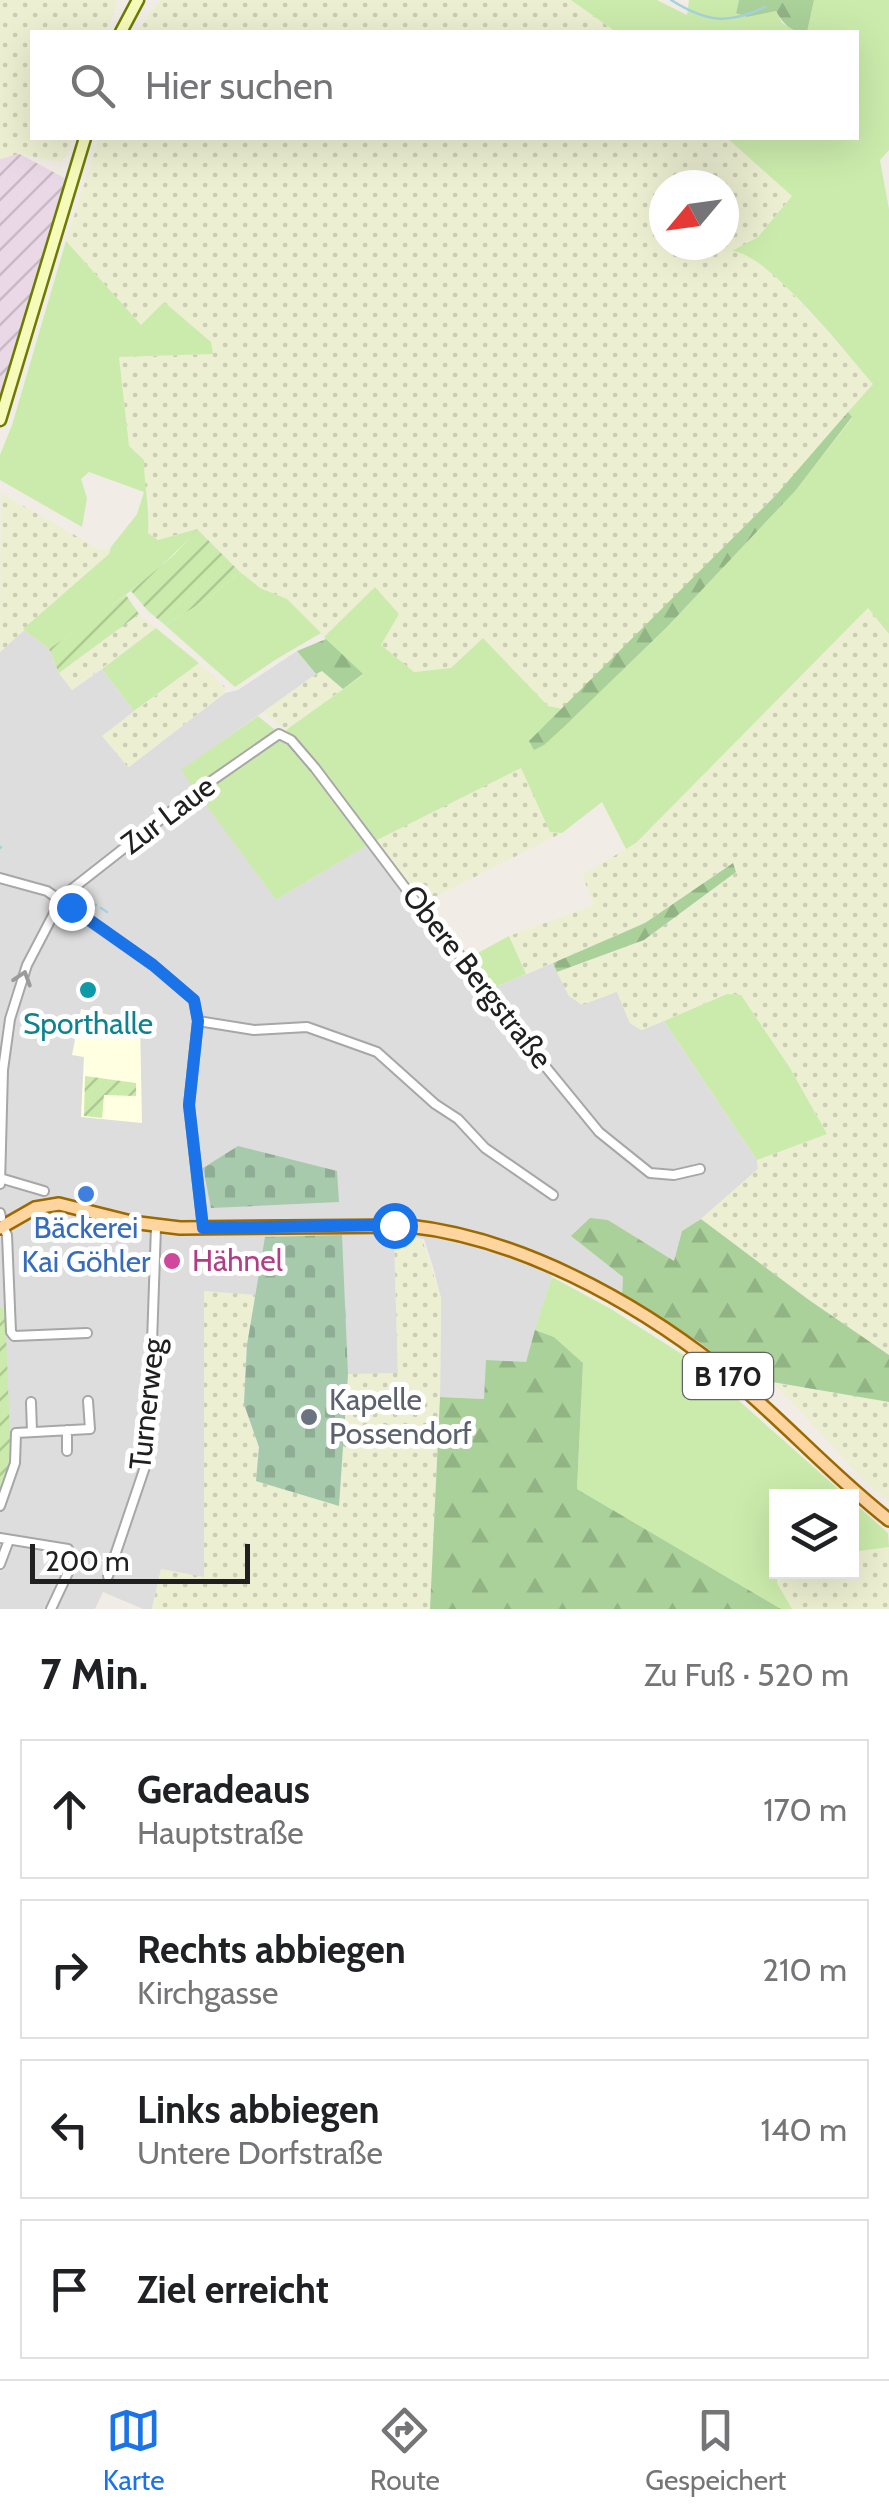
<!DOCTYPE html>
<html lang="de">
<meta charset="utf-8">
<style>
:root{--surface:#fff;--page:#f2f2f2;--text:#202124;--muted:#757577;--line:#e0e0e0;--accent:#1a73e8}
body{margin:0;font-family:Cabin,sans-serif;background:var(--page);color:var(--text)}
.controls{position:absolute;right:30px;bottom:30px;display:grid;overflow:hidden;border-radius:0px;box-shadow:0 10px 40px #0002}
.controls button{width:90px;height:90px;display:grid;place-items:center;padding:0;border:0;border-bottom:2px solid var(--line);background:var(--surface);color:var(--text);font:50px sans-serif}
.compass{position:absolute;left:649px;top:170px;width:90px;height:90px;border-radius:50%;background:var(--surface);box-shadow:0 10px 40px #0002;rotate:241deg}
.scale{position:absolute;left:30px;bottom:25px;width:220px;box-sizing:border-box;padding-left:10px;border:5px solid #202020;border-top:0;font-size:28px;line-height:35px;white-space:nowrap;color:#202020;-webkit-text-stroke:8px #fff;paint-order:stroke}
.stop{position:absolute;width:30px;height:30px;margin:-22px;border:8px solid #1a73e8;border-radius:50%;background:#fff}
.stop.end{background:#1a73e8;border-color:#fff;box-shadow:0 2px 10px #0008}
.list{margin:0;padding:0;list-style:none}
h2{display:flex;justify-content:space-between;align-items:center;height:130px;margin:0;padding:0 40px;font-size:42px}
h2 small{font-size:32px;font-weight:400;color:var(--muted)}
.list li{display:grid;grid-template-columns:65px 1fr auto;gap:30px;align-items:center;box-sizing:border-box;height:140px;margin:0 20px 20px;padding:0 20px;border:2px solid var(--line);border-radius:0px}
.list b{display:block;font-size:38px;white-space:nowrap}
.list p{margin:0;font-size:32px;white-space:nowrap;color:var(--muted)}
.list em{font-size:32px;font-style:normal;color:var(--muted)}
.icon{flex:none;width:55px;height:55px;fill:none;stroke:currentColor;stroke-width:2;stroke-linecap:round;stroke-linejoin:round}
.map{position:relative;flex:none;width:889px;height:1609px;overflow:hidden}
.search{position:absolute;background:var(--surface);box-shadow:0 10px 40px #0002;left:30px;right:30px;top:30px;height:110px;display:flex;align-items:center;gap:25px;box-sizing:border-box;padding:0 35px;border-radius:0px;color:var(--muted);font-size:38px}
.sheet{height:770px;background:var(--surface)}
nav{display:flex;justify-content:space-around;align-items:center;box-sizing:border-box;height:140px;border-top:2px solid var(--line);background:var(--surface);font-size:28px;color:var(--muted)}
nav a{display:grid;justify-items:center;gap:5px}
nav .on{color:var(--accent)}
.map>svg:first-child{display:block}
.residential{fill:#dedddd}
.industrial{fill:url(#industrial-furrows)}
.education{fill:#ffffe1}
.farmland{fill:url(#farmland-dots);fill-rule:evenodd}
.grass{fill:#cbebac}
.forest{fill:url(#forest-firs)}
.cemetery{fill:url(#cemetery-stones)}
.garden{fill:url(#garden-furrows)}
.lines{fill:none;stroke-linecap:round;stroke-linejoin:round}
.stream{stroke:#a6d2df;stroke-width:2.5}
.street-casing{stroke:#a7a7a7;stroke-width:12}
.secondary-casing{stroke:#6e7b03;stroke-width:15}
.primary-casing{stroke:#9c6900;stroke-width:16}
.street{stroke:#fff;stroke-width:8}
.secondary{stroke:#f7fbba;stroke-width:10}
.primary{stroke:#fed59e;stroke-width:11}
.oneway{stroke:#9b9b9b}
.route{stroke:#1a73e8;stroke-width:12}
.culture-dot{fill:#0f9aa8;stroke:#fff;stroke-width:4}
.shop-dot{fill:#3f7fe0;stroke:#fff;stroke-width:4}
.hotel-dot{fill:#d1479c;stroke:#fff;stroke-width:4}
.worship-dot{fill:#6b7280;stroke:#fff;stroke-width:4}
.labels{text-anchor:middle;stroke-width:10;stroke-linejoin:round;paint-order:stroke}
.shield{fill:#fff;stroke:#636363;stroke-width:2.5}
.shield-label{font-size:28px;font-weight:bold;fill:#202020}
.street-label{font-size:30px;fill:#202020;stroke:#fff}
.culture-label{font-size:30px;fill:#0d838f;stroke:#fff}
.shop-label{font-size:30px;fill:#366cbe;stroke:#fff}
.hotel-label{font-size:30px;fill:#b23c85;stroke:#fff;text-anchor:start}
.worship-label{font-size:30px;fill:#5b616d;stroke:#fff;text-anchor:start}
</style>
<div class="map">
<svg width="889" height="1609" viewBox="0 0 889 1609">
<defs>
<pattern id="industrial-furrows" width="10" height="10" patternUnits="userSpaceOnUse" patternTransform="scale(2.5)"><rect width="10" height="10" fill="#ead8e6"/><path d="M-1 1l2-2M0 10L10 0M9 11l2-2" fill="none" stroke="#c8b9c5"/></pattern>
<pattern id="farmland-dots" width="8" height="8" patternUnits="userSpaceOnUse" patternTransform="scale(2.5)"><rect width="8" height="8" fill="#edefd2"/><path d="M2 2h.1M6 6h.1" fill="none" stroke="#cbcdb4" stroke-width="1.8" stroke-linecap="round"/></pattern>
<pattern id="forest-firs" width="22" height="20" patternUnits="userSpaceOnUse" patternTransform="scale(2.5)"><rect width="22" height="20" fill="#aad19a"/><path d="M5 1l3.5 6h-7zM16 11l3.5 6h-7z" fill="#92b384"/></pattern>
<pattern id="cemetery-stones" width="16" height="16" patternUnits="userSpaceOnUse" patternTransform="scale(2.5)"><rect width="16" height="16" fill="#a7caac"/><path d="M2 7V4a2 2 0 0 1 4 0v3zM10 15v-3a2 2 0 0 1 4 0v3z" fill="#8fad94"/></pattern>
<pattern id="garden-furrows" width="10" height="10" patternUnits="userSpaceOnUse" patternTransform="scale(2.5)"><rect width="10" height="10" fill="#cbebac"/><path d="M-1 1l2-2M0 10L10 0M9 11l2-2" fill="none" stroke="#aec994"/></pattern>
</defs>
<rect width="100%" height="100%" fill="#f1ede6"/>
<path class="residential" d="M23,629L49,649L59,673L72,690L102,669L134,711L103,736L129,767L225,693L238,690L297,651L316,674L182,770L276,900L373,842L438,930L491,989L553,963L569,996L617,992L630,1023L641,1030L664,1021L757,1160L758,1169L701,1219L682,1231L674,1262L608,1220L572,1236L623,1277L622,1295L545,1263L552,1277L526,1362L485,1399L440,1397L441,1298L433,1267L424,1239L394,1236L398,1374L204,1578L161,1570L152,1609H143L103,1592L95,1609H0V652Z"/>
<path class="industrial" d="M18,153L68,180L0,401V159Z"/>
<path class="education" d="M81,1009L140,1021L142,1123L81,1117L84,1057L72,1055Z"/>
<path class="farmland" d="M0,0H118L107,32H32V138H73L66,157L60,162L18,154L0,159Z
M160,0H571L616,32H137Z
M99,138H727L792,196L758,237L735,250L744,252L780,280L874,384L776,495L563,709L548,706L483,638L451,668L414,672L380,645L375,587L324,637L287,599L260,588L240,572L197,529L158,540L148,533L150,504L144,492V460L129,446L119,357L212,354L141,326L66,241ZM664,185H724V245H664Z
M1,493L101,550L111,547L109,554L0,652Z
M868,608L889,634V1355L809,1300L701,1219L758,1169L757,1160L827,1134L790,1068L741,995L727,994L642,1030L630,1023L617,992L582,1005L569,996L557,972L644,940L736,872L732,863L645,923L526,974L509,936L594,905L582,875L636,843Z
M139,614L156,628L72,690L59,673Z
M199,663L225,687V693L128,767L102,736Z
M322,670L343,689L286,730L263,712Z
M522,767L550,831L562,833L421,904L373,842Z
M394,1236L422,1239L441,1298L440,1397L430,1609H152L161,1569L204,1577V1291L256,1295L247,1345L244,1404L259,1447L256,1481L338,1506L348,1374L398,1373Z
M774,1383L889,1402V1502L860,1476Z
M889,1547V1609H792L777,1583V1572H852V1552Z"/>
<path class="grass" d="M571,0H657L687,15L689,0H739L736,12L747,17L776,11L782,23L798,32H616Z
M814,0H889V150L880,160L889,209V634L868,608L636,843L626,849L602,802L562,833L550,832L521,768L373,842L276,900L198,794L273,742L284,740L317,765L286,730L363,675L324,637L375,587L399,614L381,645L414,672L451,668L483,638L548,706L563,709L529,741L567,724L667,627L796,490L852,418L848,412L873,384C847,354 768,253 732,251L758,237L792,196L727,138H856V32H807Z
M66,241L141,325L164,302L211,342L213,354L119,357L129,446L144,460C144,486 150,507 148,533L158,540L197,529C155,578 101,613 49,649L23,629L109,554L111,547L137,514L144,492L89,472L81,479L87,498L82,527L0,480V455L12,425Z
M240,572L260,588L287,599L321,633L275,660L235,687L165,625L206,600Z
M156,628L199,663L134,711L102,669Z
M258,716L274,729L275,734L195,790L181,770Z
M509,936L526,974L491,989L463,961Z
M727,994L741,995L790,1068L827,1134L757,1160L664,1021Z
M552,1277L611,1309L699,1365L846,1496H776L777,1583L792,1609H781L577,1489L583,1363L554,1337L535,1330Z
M852,1501L888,1533L889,1547L852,1552Z"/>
<path class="forest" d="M739,0H814L807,32C792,33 783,24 776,11L747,17L736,13Z
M848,412L852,417L796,490L667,627L567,724L544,745L534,750L529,741L776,495Z
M326,639L363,674L343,689L322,671L316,674L297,651Z
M733,863L736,872L644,940L557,972L553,963L645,923Z
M590,1218L608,1220L674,1261L682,1231L701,1219L809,1300L889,1355V1402L743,1377L699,1342L622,1295L623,1277L571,1236Z
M535,1330L554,1337L583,1363L577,1489L781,1609H430L440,1397L484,1399L486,1360L526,1362Z"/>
<path class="cemetery" d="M238,1146L337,1171L339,1202L211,1208L203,1168Z
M342,1235L348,1374L339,1506L256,1481L259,1447L244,1404L247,1345L265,1237Z"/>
<path class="garden" d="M197,529L240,572L206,600L165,625L148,611L131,591L175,554Z
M126,595L139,614L59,673L49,649Z
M85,1076L136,1083V1096L104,1095L102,1118L84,1116Z
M0,1308H5L11,1464L0,1495Z"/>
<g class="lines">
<path class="stream" d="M671,0C706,22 728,25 765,7
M0,848L1,847
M80,895L81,896
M85,899L96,905
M101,908L107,912"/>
<g class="street-casing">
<path id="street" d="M0,878L47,891L153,965L194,1000L198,1021L189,1105L203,1228
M198,1021L254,1030L307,1027L377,1052L435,1104L458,1119L485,1148L553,1195
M0,1178L44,1191
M0,1184L3,1070L10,1019L27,965L63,896L197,791L279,734L291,740L315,768L437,930L491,989L536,1055L599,1132L650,1173L674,1175L700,1169
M0,1213L1,1217
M3,1226L7,1235L11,1332L14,1336L87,1333
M31,1402L32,1432
M67,1430V1451
M0,1506L15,1463L16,1433L90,1429L88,1401
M0,1538L68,1549L73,1562L51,1609
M0,1564L9,1540
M108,1576L148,1458L156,1227"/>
</g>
<g class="secondary-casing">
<path id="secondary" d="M121,32L138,0
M0,420L85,138"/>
</g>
<g class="primary-casing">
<path id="primary" d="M0,1228L35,1208L59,1204L131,1222L180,1228L409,1226C519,1238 632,1300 718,1367C778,1415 829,1473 889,1520"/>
</g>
<use href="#street" class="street"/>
<use href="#secondary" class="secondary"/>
<use href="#primary" class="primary"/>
</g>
<defs><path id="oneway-chevron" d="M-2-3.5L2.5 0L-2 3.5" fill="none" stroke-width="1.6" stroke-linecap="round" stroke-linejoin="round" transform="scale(2.5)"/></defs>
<use class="oneway" href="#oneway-chevron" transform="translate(23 978) rotate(-72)"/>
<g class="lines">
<path class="route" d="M71,907L153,965L194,1000L198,1021L189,1105L203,1228L394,1225"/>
</g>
<circle class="culture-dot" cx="88" cy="990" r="10"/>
<circle class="shop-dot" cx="86" cy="1194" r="10"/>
<circle class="hotel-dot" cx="172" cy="1261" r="10"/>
<circle class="worship-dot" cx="309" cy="1417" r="10"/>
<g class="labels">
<rect class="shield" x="683" y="1353" width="90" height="46" rx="8"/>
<g class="shield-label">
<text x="728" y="1386">B 170</text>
</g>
<g class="street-label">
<text transform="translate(168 815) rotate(-37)" y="10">Zur Laue</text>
<text transform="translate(477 977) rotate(52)" y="10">Obere Bergstraße</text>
<text transform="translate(147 1404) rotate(-84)" y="10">Turnerweg</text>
</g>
<g class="culture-label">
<text x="88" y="1034">Sporthalle</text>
</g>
<g class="shop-label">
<text x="86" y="1238">Bäckerei<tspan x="86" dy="34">Kai Göhler</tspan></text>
</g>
<g class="hotel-label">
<text x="192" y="1271">Hähnel</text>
</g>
<g class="worship-label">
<text x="329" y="1410">Kapelle<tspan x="329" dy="34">Possendorf</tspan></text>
</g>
</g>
</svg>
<div class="controls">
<button><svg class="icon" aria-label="layers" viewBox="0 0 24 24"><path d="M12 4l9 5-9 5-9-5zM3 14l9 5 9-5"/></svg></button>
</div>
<svg class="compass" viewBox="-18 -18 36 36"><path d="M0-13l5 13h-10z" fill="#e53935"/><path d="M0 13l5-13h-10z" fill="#757577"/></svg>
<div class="scale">200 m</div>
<div class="stop" style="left:394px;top:1225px"></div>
<div class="stop end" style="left:71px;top:907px"></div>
<div class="search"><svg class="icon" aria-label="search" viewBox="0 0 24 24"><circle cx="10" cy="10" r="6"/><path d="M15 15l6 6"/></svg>Hier suchen</div>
</div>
<section class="sheet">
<h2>7 Min.<small>Zu Fuß · 520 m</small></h2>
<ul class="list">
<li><svg class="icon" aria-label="ahead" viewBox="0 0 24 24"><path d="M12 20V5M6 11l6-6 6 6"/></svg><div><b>Geradeaus</b><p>Hauptstraße</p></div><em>170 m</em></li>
<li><svg class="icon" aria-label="right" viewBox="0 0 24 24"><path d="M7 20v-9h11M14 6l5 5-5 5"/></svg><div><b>Rechts abbiegen</b><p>Kirchgasse</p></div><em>210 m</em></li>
<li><svg class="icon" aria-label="left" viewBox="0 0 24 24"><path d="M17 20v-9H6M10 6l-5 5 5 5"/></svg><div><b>Links abbiegen</b><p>Untere Dorfstraße</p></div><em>140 m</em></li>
<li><svg class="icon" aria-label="arrive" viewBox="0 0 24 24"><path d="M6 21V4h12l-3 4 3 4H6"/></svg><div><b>Ziel erreicht</b></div></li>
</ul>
</section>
<nav>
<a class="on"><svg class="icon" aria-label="map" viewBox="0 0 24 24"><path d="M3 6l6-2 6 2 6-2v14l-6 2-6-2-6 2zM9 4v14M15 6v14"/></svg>Karte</a>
<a><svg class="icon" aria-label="directions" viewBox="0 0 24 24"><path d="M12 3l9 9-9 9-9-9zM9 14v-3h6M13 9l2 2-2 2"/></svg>Route</a>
<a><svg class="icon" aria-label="saved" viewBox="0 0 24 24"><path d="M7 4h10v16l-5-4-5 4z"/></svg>Gespeichert</a>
</nav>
